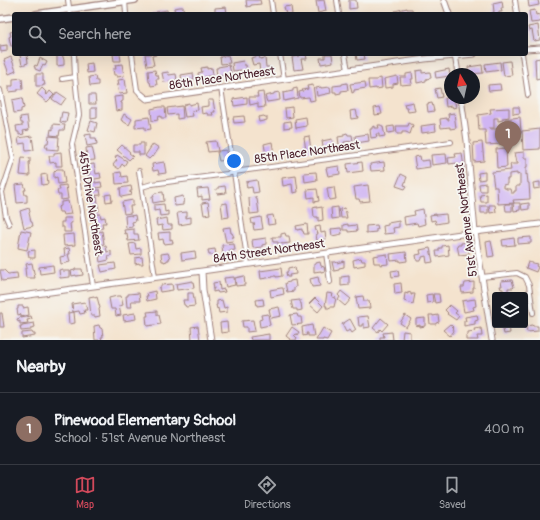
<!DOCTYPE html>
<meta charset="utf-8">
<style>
:root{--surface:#171b24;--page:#242831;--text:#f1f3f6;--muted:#9ea1a6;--line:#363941;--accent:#d1495b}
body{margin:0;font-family:Pangolin,sans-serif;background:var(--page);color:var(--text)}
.controls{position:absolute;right:12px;bottom:12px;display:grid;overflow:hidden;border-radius:4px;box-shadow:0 4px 16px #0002}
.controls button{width:36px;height:36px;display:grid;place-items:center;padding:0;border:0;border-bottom:1px solid var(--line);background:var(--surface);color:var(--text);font:20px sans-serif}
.compass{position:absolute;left:444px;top:68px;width:36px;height:36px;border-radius:50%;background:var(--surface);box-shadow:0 4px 16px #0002;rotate:351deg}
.you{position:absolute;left:234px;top:161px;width:14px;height:14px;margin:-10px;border:3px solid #fff;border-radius:50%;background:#1a73e8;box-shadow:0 0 0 6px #1a73e833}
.badge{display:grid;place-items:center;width:26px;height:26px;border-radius:50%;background:var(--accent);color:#fff;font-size:13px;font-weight:700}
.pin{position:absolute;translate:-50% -33px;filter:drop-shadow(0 1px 2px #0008)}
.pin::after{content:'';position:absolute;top:21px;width:14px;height:12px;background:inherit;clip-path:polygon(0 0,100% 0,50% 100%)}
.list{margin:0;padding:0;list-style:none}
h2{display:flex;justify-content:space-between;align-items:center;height:52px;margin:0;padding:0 16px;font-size:17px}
h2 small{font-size:13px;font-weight:400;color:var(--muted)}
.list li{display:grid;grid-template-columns:26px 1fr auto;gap:12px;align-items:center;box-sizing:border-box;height:72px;padding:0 16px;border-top:1px solid var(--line)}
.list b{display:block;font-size:15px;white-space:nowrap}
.list p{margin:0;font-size:13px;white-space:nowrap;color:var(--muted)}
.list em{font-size:13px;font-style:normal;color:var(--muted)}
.icon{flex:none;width:22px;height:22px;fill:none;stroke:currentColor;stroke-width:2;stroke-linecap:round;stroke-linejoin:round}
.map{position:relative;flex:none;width:540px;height:340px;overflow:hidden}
.search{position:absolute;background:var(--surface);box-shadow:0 4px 16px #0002;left:12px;right:12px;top:12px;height:44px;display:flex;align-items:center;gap:10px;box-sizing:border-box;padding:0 14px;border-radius:4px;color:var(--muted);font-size:15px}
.sheet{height:124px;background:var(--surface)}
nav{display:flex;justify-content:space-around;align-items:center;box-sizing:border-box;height:56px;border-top:1px solid var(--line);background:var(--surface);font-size:11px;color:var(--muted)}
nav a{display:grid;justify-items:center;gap:2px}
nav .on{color:var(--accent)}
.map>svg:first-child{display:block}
.building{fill:#d0b5f3;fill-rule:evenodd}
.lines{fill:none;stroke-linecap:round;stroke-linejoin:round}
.minor-casing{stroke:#9f817c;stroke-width:6}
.tertiary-casing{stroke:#9f817c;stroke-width:7}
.secondary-casing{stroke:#9f817c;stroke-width:8}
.minor{stroke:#fff;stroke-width:4}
.tertiary{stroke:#fff;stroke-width:5}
.secondary{stroke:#fff;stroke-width:5.5}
.labels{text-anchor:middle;stroke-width:3.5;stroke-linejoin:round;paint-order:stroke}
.street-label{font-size:12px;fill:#4a1f2b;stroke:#f6f6f2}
</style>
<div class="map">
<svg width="540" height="340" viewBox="0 0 540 340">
<rect width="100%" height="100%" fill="#f6f6f2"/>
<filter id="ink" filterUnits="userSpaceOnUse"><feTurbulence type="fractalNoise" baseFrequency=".025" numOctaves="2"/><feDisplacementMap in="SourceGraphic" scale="8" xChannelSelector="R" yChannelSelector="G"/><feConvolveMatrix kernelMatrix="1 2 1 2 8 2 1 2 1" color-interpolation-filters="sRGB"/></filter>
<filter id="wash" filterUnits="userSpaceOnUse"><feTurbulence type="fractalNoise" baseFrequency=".012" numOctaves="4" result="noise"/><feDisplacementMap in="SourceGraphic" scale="16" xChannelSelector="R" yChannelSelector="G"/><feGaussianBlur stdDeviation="0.9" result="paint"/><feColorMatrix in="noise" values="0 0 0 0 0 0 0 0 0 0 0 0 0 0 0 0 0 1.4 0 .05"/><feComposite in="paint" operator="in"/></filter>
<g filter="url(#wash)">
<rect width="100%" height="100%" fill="#f4e3ce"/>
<g id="blocks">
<path class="building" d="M246,0H260L261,4L251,5V6L247,7Z
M324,0L326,11L318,13L316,1Z
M349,0H356L357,8L349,9Z
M528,0H538L539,5L529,7Z
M502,1L503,8H501L502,12H499V14H493V12H494L493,3Z
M291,6L292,14H286L284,7Z
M180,7H183L184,14H175L174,8Z
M226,7L227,14H213V12H215V8Z
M407,8V9H412L413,14H395V11Z
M167,10L168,14H152V13H156V12Z
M535,10L536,15L539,14L540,22L531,23L529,11Z
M538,25L540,40L534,41L532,30L529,31L528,27Z
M14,31V46H11L9,37L11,36L10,32Z
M7,45V51L1,52L0,46Z
M27,54L28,63L22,65L20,55Z
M57,54H62L64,60V65L57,66Z
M113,54H120L121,61H114Z
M145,54H156V55L152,56L154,65L147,66Z
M300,54H306L307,59H301L303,69L294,70L292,57L300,56Z
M325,54H332L333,62L321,64L320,58H325Z
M356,54H364L365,59L357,60Z
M228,55L230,63L221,64L220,57Z
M259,56L260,59L265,58L266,67H269L270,71L260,73L259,64L253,65L251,58Z
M11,57L16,71L9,74L4,60Z
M40,58L47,62L45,66L43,65L40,71L35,69V67H34L35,65L37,66Z
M540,58V78L536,79L535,59Z
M243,61L244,65H246L247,73H242L241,70L233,71L232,63Z
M510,61L512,75L504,76L502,62Z
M500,62L501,70L486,72L485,64Z
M92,63L93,72L87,73L86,64Z
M122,64L124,76L117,77V75H114L113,69H116L115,65Z
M229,65L231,73L217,77L216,68H218V67Z
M482,65L483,73L469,74L468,67Z
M207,67V69L212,68L213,75L204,77V79L199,80L198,73L202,72L201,68Z
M449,69L450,76L436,78L435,72Z
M155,70L156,75H158L159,79H156L157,85L151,86L150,82H149L148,71Z
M422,70V73L430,72L431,78L426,79V81L417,83L416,71Z
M168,72L169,75L176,74L177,80L164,82L162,73Z
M193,73L194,79L182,81L181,75Z
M412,73L413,79H411L412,84L401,85L400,77H406V74Z
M36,74H43V81H44L45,85H43V86H36Z
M95,76L96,81H98V85L90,86L89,77Z
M397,76L398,83L393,84V87L385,88L384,79Z
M22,78L23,89H18V91L9,92V86H13V79Z
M381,78L382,88L376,89V88L369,89L368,80H377V79Z
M125,79L127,93L119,94L117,85H119L118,80Z
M365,82L366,88L354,90V92L352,93L350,84Z
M347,83L348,90L341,91V93L336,94V92H333V86L342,85V84Z
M500,84L501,90L489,91L488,85Z
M313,85L315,100L310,101L309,97L300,98L299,92L303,91L302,90L308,89L307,86Z
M321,87V88L330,87L331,93L317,96L316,88Z
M42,88L46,92L45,93L47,95L50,91L54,95L47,102L37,94Z
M297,88L298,98L284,101L283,93L293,91V89Z
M440,88L442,97L437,98L435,89Z
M57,92L66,98L61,105L52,99Z
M263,92L265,107L258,108V103L250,105L249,97H258L257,93Z
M279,92L280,100L267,102L265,96L274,94V93Z
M89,95H95L96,104H89Z
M123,96V101L121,102V103H122V110L116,111L114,97Z
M247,97V104L234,106L233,99Z
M22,98L24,108L21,109V112L14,113L12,100Z
M445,98H454L456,107L453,108L452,106L446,107Z
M208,100H213L215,112H212L213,115H208L207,113L202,114L201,107L208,106Z
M413,102L415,111L408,112L407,108H405L404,104Z
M189,103V105L197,103L198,110L192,111L193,116L185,117L183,106L185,105V104Z
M432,103L434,111L428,112L427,104Z
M182,106L183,118L177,119V114L168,115L167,108Z
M160,107H165L166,118H161V116L157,117L158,120L152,121L151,109Z
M292,107L293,117L286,118L285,108Z
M380,107L382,114L375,115L374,108Z
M513,107H519L520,113L513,114Z
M91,108H97V118L91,119Z
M509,108V117L503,118V120L498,121V118H494V128H488L489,129H505V119L520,117L521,133L501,134L502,144L486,145L485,130H479L478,115L491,113L490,109Z
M356,110L358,118L351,119L350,111Z
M62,112L68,113L66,123L60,122Z
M454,113L456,128L450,129V127L441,128L440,119L447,118V120H449L448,114Z
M124,114L132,119L129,125L121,120Z
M27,116L29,130L23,131L24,134L19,135V132H17L16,126L23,125V123H21L20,117Z
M244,116L245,122L234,123L233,117Z
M264,116L265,117H267V120L259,122L258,117Z
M149,117L151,129L145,130V127L135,128V124H136V119Z
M306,117L307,126L296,128L295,119Z
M91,121L97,123L95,132L88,130Z
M291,121L292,127L284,128V122Z
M409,123L413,125L410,134L406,132H402V134H397L396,126H408Z
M53,124L65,125L64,130H60L59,136L50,135L51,129L53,130Z
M435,124L436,131L422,133L421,126Z
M378,125H381L382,127H383L385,136L379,137V134H376L377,137L371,138L370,129H372V127L374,126V128H379Z
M394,126L395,132L388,133L387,127Z
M540,129V149L523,150L522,131Z
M347,133L348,135H352L353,141L344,142V145H339L338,137L344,136V134Z
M91,134V138H96L97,144L87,146L85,135Z
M368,134L369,141L356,143L355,136Z
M32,136L34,150L26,151L25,143L19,144L18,138Z
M49,136L59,137L58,150L47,149L48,147H45L46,143H48Z
M309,136L311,150L306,151L304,137Z
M332,139L333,145L323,147L322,141Z
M216,141L218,151L208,152L206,142Z
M272,142L274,154L266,155L264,144Z
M482,142L484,161L474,162L473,143Z
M140,143H144V155H139V152H133V145H140Z
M153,144L159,148L153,157L152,156L149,159L145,156Z
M122,145L130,152L129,153L133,156L129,160L117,150Z
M92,147L95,160L84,161L83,158H87L86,148Z
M506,148L507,167L497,168L496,149Z
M226,150L227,160L219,161L217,152H219L218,151Z
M61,152L62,166H56V162L50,163L49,156H54V153Z
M524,152V158H527V167H526V175L527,174L528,183H529L530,199L513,200L514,203L498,204L497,187H494L492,172L511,170L510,164H518V162H516L514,153ZM517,173V175L520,174V186H516V191H514V193H511L510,189H506V188H503V185L507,184V179H509V174Z
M462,153L464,168L458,169L457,163L449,164L448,158L456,157L455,154Z
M446,154L447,163L432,165L431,155Z
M117,155L127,161L124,166L122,164L119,169L113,165L117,160L115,158Z
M420,156L421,161L429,160L430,167L416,169L414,157Z
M22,157L30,158V162H29L30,176L20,175Z
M164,162L166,173L159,174L158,170L153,171L152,164Z
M362,162L363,171L348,173L347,164Z
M384,162L385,170L371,171L370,164Z
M94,164L96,174L100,173L101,178L89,180L88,174H90L89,172H88V165Z
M339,166L340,174L328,176L326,168Z
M57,169H63L65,183L58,184L57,177L54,178V172Z
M121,172L122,177L127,176L128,183L116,184L115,173Z
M316,172L317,180L305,182L304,173Z
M485,172V179L479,180L478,173Z
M47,174L48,184L42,185L41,175Z
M401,174L407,177L404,185L407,186L405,189L396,186Z
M296,176L298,192L293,193L292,184L283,186L282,178Z
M257,180L259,192L253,193L252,187L247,188L246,182Z
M95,181V183L101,182L102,187L96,188V190H100L101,195L90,196L88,182Z
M540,182V188L534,189L533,183Z
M486,183V191H480L479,184Z
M24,184L26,190H24L25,195H27V202L17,203L15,185Z
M66,185L68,199L61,200V195H58L57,190H60L59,186Z
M368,185L370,201L360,202L359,199H356L354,187Z
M131,186L132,191H130V193L131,192L132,195L121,197L120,188Z
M225,186L226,193L217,194L216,189H218V187Z
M334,187L336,199L329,200L327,188Z
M208,188L210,199L202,200V196L198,197L197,189Z
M317,189L319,201L314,202V197L308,198L307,190Z
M163,192L164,201L153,203L152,197H154L153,195L155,194V193Z
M111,194L112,201L106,202L105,195Z
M487,194V202H481L480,195Z
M183,196L184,202H183V205L175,206L174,198Z
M97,197L99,211L93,212L91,198Z
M256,197V199H257L259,213L250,214L249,198Z
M133,200V206H130L131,213L124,214L122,202Z
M68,201L71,214L63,215L62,212H59L58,207L61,206V202Z
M208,202L210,214L204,215L202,203Z
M227,203L229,217L223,218L221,204Z
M513,203H520V210L514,211Z
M529,203V209L522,210L521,204Z
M164,204L165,212L168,211V215L160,216L159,210L154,211V205Z
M505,204H512V211H506Z
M489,205H495L496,212L490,213Z
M316,206V208L322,207L323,220L318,221V217H314L313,207Z
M481,206H488V213H481Z
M338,207L339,218L332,219L331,208Z
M29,208L30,212L29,213L31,222H32L33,226L24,228L20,211Z
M345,208L347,218H341L340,209Z
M423,209L425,224L418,226L417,223L405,225L404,217L415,215L414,211Z
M187,212V216H186V218L191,217V223L179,225L177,213Z
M100,214L101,218L105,217L106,223H102L103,228L96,229L95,224L94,225L93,215Z
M436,214V215L446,214L447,222L436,224L435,220L431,221L430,215Z
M131,215V216L135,215L136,221L132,222L133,226H131L132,227L126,228L125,216Z
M273,215L275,224L268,225L267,216Z
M261,217L263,229L254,230L253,225L255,224H252L251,219Z
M64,218H71L72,223H70L71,232H64V227H61V222H64Z
M167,218L168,225H172V229L163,230L162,225L157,226L156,220Z
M399,221V227L393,228L394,233L384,234L383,226L388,225V223Z
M307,224L308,234H304L303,231H302V229L297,230L296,226Z
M348,224V226L356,225L357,231L348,232V230H343V225Z
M377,225L378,229H376V232L366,233V226Z
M320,226L321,233L325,232L326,239L317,241L316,234H318L317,231H316L315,227Z
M230,227L231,233H232L234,237H232L233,241L226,242L223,228Z
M341,228L342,234L332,236L331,229Z
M134,229V234H138L139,240L128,241L127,233L125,234L124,230Z
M21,230L31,232L27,250L18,248Z
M102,231L104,244L98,245L96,232Z
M170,232V240L172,239L173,243L164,244L163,239L159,240L158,233Z
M285,233L286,236H289L290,243L282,244V243L278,244V242H273L272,237H281V234Z
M74,234L75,245L64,246L63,235Z
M531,237V243L518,244V238Z
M266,238V244L262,245V247L253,248L252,240Z
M514,238L515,245L503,246L502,240Z
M491,241L494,256L488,257L486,242Z
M468,242L469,254L459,255L457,245H461V243Z
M135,243L136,249L141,248V254L131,255L129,244Z
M234,244L235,250L229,251V254L223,255L222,245Z
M448,245L449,255L437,257L436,251H439V248H442V246Z
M106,246L107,252L111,251V256L108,257L109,260L100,262L99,256H101L99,247Z
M69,248L70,254H68L70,262L61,264L60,257L65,256L64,249Z
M430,248L433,262L427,263L426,256L422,257V259L421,260V261H417L416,255L421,254L420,250Z
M215,249L216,255H209L208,250Z
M35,250V258H30V257H29L28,251Z
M195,251L196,258L182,260L181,253Z
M406,252L407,261L400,262V260L391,261L390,254Z
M168,253L170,258H169V260H167V261L164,262V261H162L161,254Z
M387,254L388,264L380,265V263H374L373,256Z
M142,257L143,264H139V263L135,264V258Z
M361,258L362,261H365V265L354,267L353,260Z
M344,261V267L339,268V270L334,271L332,262H336L337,263Z
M320,262L321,266L324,267L325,271L321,272V271L314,272V264H316V263Z
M528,262L537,264L536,266L538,267L536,272L526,268Z
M32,263L35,278H26L25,268H27L26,264Z
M115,263L116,269L102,272L100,265Z
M53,265L54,272L40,274L39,267Z
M292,267V268L295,267L296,274L289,275L290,277H287L286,272H288V268Z
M281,268L282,276L276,277V276H273V277L261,279L260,271Z
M63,269V271H70V277L60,278L59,270Z
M75,269H82L83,275L76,276V275L72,276L71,271L75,270Z
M0,270H4L8,274L17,273L18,279L2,281Z
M398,270L399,276L392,277L391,271Z
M244,276L245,285L236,286L235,278Z
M349,276V285L341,286V277Z
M234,277L235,285L226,287L224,278Z
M318,277L320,286L312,287L310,279Z
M295,280L296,287L294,288V291L287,292L285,283L290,282V281Z
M512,280L514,287L513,288H508V293L503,294V289H501L500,286H502L501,281Z
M193,281L194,288L177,290L176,284Z
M219,282L220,290L224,289L225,292L218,293L217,291L213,292V289H214L213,283Z
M474,282V288H473V292L462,293L461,287H464L465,283Z
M401,283L402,293L395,294L394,284Z
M172,284L173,290L160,292L159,288L161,287V285Z
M281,288H283L284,294L271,297L270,290Z
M155,291L156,299L147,301L146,296H148L147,293Z
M341,291L351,299L345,306L338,300L340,297L338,295Z
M408,292L411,293V295H412V294H415L413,304L404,301L405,293L408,294Z
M139,293L140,301H131L132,307H127L126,296H128V294Z
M188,293H193L195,306L186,307L185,305H184L183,300H188Z
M327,293L333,294L332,297L336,298L334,307H330L329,308H326L327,306H325Z
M432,294L433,302L427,303L426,295Z
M433,294H439L440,302L435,303Z
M94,296L95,298L97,297L100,308L99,309L100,316L95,317V316H91L89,297Z
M117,296H121L123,305L119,306L121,315L116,316L115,309H111L109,298Z
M363,296L364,301H369L370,308L358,309L356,297Z
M315,298L323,306L318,312L309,304Z
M263,299L264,305L257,306L256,300Z
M475,299L476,306L473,307L474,310L464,312L462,301Z
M222,300L224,308L227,307V312L219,313L218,308L217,309L216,305H217V301Z
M300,300V303H301L302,310L297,311V309H293L291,301Z
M85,302L87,310H84L85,313L80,314L79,311L73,312L72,304Z
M450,305L457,311L455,313L459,316L456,320L447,314L448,313L445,310Z
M18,306H23V308L28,307L29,315L21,317V314L18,315L17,309H18Z
M279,307L281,316L271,318L269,309Z
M157,311V315H159L161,324L147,326L146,316H148L147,312Z
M74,312L75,323L69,324L68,313Z
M0,313H2L4,327H0Z
M135,313L136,319L124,321L123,315Z
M268,314L270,325L260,327L259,320L262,319L261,315Z
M297,314L298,317H301L302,324L292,325L290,315Z
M405,315L411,319L406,327L400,323Z
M429,315H433V316L438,315L439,322L436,323V324H430Z
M477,315L478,320L475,321V324L464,326V321H466L465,317Z
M31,316L32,319L27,320L28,323L20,324V321L18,322L17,319L20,318V317H21V318Z
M368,316L370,327L364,328V324H362V326H359L358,317Z
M381,318L388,324L382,331L380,329L378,332L373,328Z
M425,318V326L420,327V325L416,326V319Z
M350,319L356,330L352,333L350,330L346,332L342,324Z
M253,320L255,331L247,332V327H243L242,321Z
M227,322L228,332L221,333L220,323Z
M34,323L35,327L31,328V330L21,331L20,326H22V325Z
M450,324L454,328L453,329L454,331L450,336L443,330Z
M99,325L100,328H101L102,329L103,337H101L102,340H95L94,326Z
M312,325L314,336H308V333H306L307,335L303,336L302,327Z
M502,325H509L510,333L504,334Z
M532,325L533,326H538V331L527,332L526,326Z
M198,326L200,340H192L191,327Z
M292,327L299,332L297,335L295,334L294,335L297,338L296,340H291L286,336Z
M323,328L331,333L327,340L323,339V340H316Z
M481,328L482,336H477L478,340H466V335H468V332L475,331L474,329Z
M403,331L410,332V340H402Z
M32,332L33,334H35V336L22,338V333Z
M392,332L393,340H380V337H384L383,333Z
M269,334V340H251L250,337Z"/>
</g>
</g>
<g filter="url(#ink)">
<use href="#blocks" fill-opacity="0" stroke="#9f817c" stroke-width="1"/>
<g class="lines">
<g class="minor-casing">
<path id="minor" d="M68,0L70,14
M125,0L126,14
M271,0L273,14
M337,0L339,14
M515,0L517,14
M74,54L75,77L79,115L72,144L93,286
M132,54L137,90L141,94
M280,54L284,79
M345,54L348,70
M522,54L528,95
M62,79L75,77
M221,88L248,264
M0,90L13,159L2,192L6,217L9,224
M139,171L155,277
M142,187L152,184L227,174L234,172L451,142
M326,253L330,282
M482,277L517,273L525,277L529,285L533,313"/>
</g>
<g class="tertiary-casing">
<path id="tertiary" d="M444,0L449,14
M526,49L540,48
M455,54L458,74
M141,94L147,99L425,59L474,54
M461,98L467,141L475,232L492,340
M202,271L203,290L211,340
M0,299L202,271L475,232L540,224"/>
</g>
<g class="secondary-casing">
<path id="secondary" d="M36,14L135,0
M0,19L14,17"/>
</g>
<use href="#minor" class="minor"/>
<use href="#tertiary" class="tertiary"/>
<use href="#secondary" class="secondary"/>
</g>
</g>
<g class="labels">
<g class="street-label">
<text transform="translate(222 78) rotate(-8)" y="4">86th Place Northeast</text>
<text transform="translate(307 152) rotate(-8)" y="4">85th Place Northeast</text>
<text transform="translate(91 203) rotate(81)" y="4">45th Drive Northeast</text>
<text transform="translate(466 220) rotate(-97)" y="4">51st Avenue Northeast</text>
<text transform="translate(269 251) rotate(-8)" y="4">84th Street Northeast</text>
</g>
</g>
</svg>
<div class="controls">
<button><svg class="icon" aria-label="layers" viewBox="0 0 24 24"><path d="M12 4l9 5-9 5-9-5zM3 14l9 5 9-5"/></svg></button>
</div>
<svg class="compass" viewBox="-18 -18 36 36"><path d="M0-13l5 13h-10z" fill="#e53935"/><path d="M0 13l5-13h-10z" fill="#9ea1a6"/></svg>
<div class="you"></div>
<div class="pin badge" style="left:508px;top:154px;background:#8d6e63">1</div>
<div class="search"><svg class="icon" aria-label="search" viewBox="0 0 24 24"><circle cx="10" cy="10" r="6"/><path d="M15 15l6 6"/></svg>Search here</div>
</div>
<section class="sheet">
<h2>Nearby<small></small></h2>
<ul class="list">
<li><span class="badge" style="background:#8d6e63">1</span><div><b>Pinewood Elementary School</b><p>School · 51st Avenue Northeast</p></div><em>400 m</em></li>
</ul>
</section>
<nav>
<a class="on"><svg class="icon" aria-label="map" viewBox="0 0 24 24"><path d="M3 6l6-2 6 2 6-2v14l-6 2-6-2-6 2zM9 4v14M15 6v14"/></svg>Map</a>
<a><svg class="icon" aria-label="directions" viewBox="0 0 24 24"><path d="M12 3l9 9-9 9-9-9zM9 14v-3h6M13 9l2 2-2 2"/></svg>Directions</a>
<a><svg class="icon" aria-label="saved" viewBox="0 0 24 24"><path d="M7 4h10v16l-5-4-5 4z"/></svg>Saved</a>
</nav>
